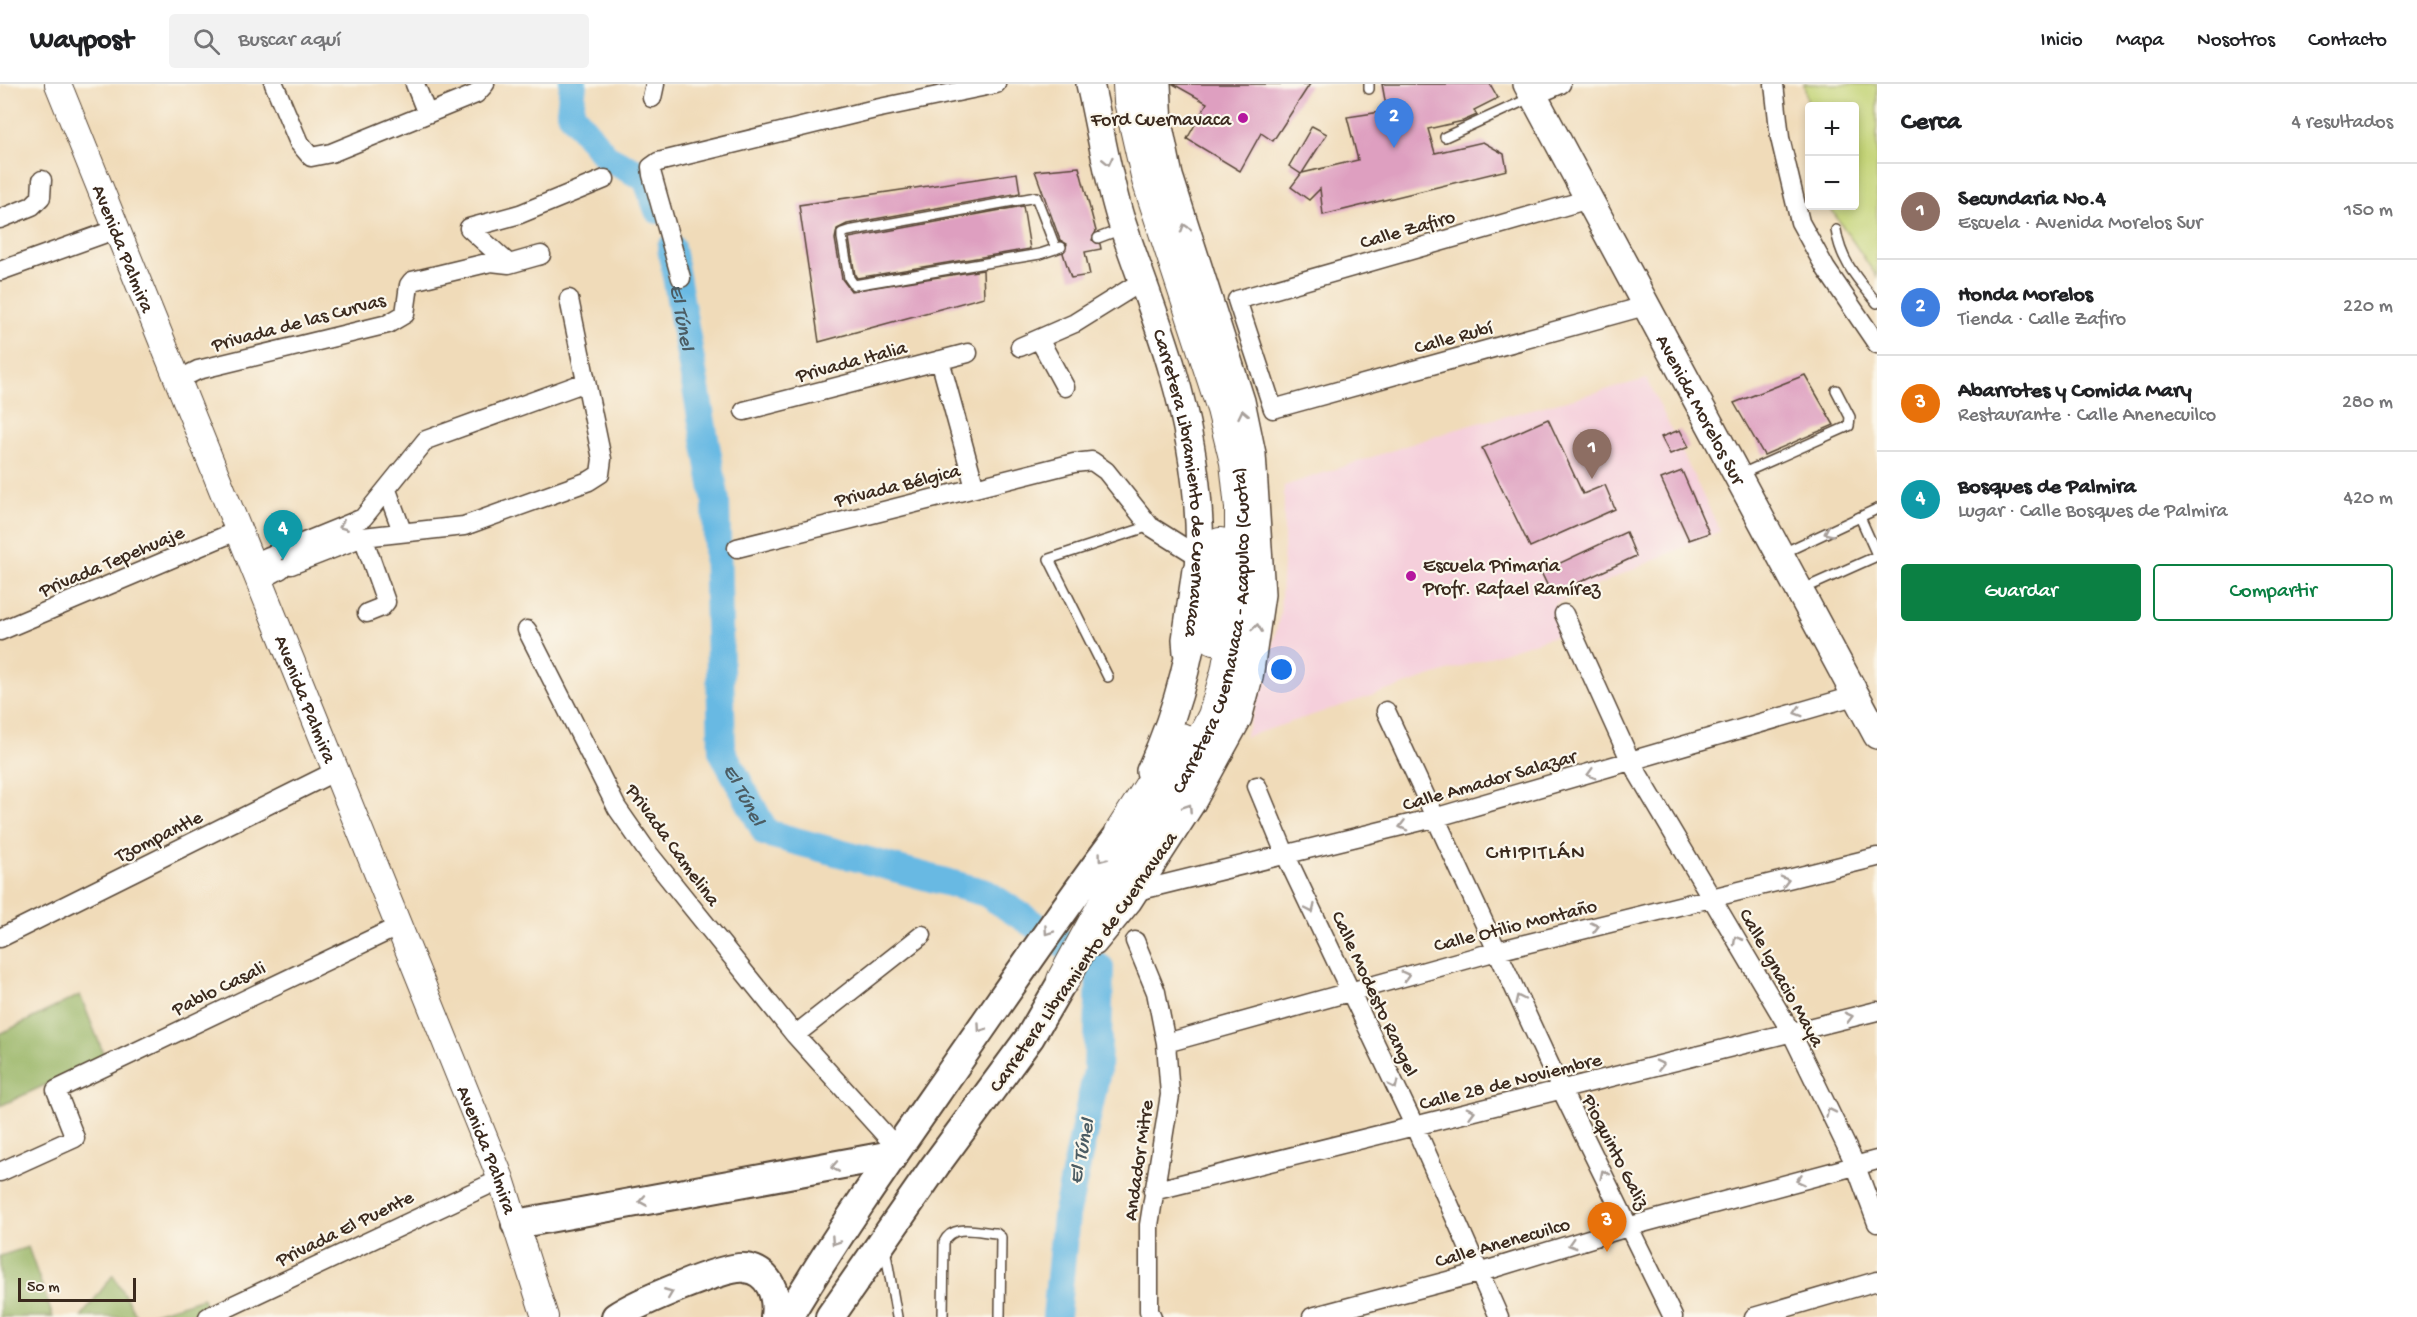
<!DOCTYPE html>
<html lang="es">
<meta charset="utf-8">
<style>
:root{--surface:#fff;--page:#f2f2f2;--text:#202124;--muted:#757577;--line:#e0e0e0;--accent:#0b8043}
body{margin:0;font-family:"Gochi Hand",sans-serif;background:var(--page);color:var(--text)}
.controls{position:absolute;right:18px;top:18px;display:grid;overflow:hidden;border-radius:6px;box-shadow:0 3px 9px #0003}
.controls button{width:54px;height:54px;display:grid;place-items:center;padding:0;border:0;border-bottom:2px solid var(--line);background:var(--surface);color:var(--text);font:30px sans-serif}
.scale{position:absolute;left:18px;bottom:15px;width:118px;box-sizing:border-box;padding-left:6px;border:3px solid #3b2a1e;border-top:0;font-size:16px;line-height:21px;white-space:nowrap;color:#3b2a1e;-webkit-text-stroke:4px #fbf7ec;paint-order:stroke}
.you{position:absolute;left:1282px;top:586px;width:21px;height:21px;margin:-15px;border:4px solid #fff;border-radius:50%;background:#1a73e8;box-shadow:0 0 0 9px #1a73e833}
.badge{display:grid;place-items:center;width:39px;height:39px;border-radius:50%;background:var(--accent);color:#fff;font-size:20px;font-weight:700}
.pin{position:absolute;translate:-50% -50px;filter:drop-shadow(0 2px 3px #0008)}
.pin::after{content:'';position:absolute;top:32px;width:21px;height:18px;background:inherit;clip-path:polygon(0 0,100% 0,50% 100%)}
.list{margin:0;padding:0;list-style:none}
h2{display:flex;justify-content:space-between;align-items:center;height:78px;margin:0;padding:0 24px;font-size:26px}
h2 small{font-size:20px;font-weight:400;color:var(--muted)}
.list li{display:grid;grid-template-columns:39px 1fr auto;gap:18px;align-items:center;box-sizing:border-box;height:96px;padding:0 24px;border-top:2px solid var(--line)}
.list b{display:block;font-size:22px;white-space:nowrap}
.list p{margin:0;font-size:20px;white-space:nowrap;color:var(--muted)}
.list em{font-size:20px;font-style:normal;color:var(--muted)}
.actions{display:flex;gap:12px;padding:18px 24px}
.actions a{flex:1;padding:14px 0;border:2px solid var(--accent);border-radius:6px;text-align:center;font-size:21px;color:var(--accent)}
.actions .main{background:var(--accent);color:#fff}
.icon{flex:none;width:33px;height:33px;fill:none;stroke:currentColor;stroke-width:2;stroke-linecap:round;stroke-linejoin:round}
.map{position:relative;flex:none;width:1877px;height:1233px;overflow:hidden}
header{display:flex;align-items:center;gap:36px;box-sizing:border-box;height:84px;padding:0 30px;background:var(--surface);border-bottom:2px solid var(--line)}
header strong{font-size:28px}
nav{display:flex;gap:33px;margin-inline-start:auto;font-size:21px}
.search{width:420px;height:54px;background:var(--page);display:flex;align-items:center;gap:15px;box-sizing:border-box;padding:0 21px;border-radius:6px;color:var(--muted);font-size:22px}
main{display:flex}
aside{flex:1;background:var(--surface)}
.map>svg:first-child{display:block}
.built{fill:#f5cfdb}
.green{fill:#c2d375;stroke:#7e7e4a;stroke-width:1.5}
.forest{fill:#99b566;stroke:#6a7042;stroke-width:1.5}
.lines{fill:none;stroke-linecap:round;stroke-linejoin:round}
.river{stroke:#68b9e3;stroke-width:28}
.building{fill:#de9fc0}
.service-casing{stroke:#564535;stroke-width:12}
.minor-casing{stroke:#564535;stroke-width:21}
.secondary-casing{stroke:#564535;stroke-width:28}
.primary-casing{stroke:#564535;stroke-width:30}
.trunk-casing{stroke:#564535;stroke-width:32}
.motorway-casing{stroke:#564535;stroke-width:34}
.service{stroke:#fff;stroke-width:9}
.minor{stroke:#fff;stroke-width:18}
.secondary{stroke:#fff;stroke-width:26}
.primary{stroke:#fff;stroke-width:27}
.trunk{stroke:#fff;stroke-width:28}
.motorway{stroke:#fff;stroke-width:32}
.oneway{stroke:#a79f9a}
.poi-dot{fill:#b5179e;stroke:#fbf7ec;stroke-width:2}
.labels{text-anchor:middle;stroke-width:4.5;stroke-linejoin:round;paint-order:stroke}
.poi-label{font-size:20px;fill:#3b2a1e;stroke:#fbf7ec;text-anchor:end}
.street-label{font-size:20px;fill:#3b2a1e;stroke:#fbf7ec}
.water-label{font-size:21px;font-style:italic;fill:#4b5c63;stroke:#fbf7ec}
.neighbourhood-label{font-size:21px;letter-spacing:1.5px;fill:#3b2a1e;stroke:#fbf7ec}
</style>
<header>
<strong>Waypost</strong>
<div class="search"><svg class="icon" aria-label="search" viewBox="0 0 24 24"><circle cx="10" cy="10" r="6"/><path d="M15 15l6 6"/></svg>Buscar aquí</div>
<nav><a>Inicio</a><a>Mapa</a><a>Nosotros</a><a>Contacto</a></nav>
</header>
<main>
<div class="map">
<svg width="1877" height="1233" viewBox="0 0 1877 1233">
<rect width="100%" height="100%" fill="#fbf7ec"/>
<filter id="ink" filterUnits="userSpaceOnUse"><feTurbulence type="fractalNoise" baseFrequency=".0167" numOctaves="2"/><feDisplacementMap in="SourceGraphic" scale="12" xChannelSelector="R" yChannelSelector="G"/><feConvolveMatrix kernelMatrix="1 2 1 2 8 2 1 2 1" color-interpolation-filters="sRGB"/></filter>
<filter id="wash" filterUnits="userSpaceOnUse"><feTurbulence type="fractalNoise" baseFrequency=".008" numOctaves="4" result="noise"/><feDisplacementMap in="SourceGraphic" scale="24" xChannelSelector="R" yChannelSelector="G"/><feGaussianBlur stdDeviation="1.35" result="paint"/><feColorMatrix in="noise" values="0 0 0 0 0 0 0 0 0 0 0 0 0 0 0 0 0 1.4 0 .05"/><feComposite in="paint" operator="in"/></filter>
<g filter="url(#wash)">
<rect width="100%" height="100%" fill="#f0dbb9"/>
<path class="built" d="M1647,295L1720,447L1555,520L1567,548L1245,653L1263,600L1280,530L1284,463V402L1463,343Z"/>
<path class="green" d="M1804,0H1877V193L1829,122H1854V22H1810L1809,26Z"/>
<path class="forest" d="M80,911L105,973L0,1022V950Z
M28,1163L53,1233H0V1172Z
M113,1191L137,1233H81Z
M203,1214L208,1233H142Z"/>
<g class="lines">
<g class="river">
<path d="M573,0L570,28L606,73L646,94L658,126"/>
<path id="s1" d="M671,164L716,417L722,667L766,749L986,809L1100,884L1097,987L1066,1132L1056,1233"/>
</g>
</g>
<g id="blocks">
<path class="building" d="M1173,0H1310L1273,57L1261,49L1240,87L1187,55L1207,19Z
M1382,0H1490L1498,14L1474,26L1477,31L1463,37L1428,45L1435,69L1483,58L1504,70L1507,86L1323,131L1320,105L1309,116L1291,103L1301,90L1289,82L1312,42L1327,50L1302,89L1358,76L1347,33L1387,27Z
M1079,83L1096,147L1092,156L1100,160L1101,165L1085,168L1090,191L1071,194L1063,169L1067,160L1060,156L1035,87Z
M1017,89L1020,109L847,140L837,145L835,155L842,195L851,207L983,186L984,213L819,258L799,121Z
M1023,122L1030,165L857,194L855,191L849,154Z
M1805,291L1834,341L1764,371L1734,319Z
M1548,335L1583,410L1605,401L1615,425L1530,463L1482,364Z
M1680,346L1689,363L1670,370L1661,353Z
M1682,387L1709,449L1689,456L1661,395Z
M1626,448L1636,472L1552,511L1541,488Z"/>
</g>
</g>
<g filter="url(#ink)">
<use href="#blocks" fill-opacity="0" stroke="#564535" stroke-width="1.5"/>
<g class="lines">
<g class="service-casing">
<path id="service" d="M1369,5V0
M1445,53L1530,14
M1836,146C1841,178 1857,194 1877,219
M1098,154L1122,145
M1056,165L1036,113L848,147L842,149V154L849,194L854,201L1040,170L1061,163
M1739,391L1849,342L1850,333L1836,306
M1860,433L1877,471
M1781,470L1877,425
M1801,506L1877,472
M1178,569L1177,555L1187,485
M1108,593L1049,475L1150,442
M885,1164L897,1233
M943,1233L944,1158C953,1139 978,1148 996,1149L1001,1153L1000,1233"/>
</g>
<g class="minor-casing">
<path id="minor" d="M274,0L299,59L311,73L331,69L476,10L485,0
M415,0L427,30
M1774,0L1780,54L1800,138L1826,185L1877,260
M1533,12L1561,0
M652,14L655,0
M1589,115L1237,216L1273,325L1645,222
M0,135L32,122L41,113L42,96
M469,144L520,130L605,95
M469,144L509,180
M0,187L117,145
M681,194L652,91L651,83L658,78L875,25L996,0
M1039,255L1065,303
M1020,263L1075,239L1144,196
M940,276L975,404
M178,296L198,286L388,240L405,230L409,201L412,197L491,178L509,180L541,171
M744,327L968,269
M387,406L402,447
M363,453L386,518L382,523L367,529
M737,464L1074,379L1092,377L1106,387L1150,442L1201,474
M285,466L363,434L426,356L586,298
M252,479L274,470
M291,481L363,453L464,442L589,397L600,390L602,375L569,215
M259,497L281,485
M1564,530L1631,678L1791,948L1855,1080L1877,1139
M527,546L617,724L649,770L795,951L897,1064
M0,547L239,446
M1386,627L1561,1005L1673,1233
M1257,702L1286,772L1415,1043L1499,1233
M1133,808L1434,734L1854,612
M0,854L336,687
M1135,857L1156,908L1166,959L1170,1011L1149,1141V1227L1152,1233
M795,951L922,851
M1166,959L1497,867L1877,773
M0,1088L75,1054L56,1006L399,842
M1153,1107L1877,927
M208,1233L501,1095
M1312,1233L1478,1189L1631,1142L1877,1076
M1754,1233L1877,1197"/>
</g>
<g class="secondary-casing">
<g id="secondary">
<path id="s2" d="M58,0L501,1095L545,1233"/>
</g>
</g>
<g class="primary-casing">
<g id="primary">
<path id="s3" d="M1090,0C1100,44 1107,90 1120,133C1137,185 1158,235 1173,288C1213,426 1210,556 1150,687"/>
<path id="s4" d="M1527,0L1877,651"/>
<path d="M1094,858L1128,817L1192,718L1238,634L1249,593L1261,510L1252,370L1241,317L1169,92L1159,43L1157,0"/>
</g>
</g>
<g class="trunk-casing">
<path id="trunk" d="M516,1140L892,1071
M616,1233C635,1220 724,1181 745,1184C770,1187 778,1212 775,1233
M788,1233C841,1144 901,1060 960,975C1013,899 1065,822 1121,748
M830,1233L935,1082L1030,953L1063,896"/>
</g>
<g class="motorway-casing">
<g id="motorway">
<path d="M1214,554L1220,460"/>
<path d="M1121,748L1181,655"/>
<path id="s5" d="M1063,896L1110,810L1174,710L1214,632L1227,588L1241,511V424L1236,378L1223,325L1148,96L1130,17L1129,0"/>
</g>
</g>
<use href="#service" class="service"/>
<use href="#minor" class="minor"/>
<use href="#secondary" class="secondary"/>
<use href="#primary" class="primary"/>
<use href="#trunk" class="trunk"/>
<use href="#motorway" class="motorway"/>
</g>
<defs><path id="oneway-chevron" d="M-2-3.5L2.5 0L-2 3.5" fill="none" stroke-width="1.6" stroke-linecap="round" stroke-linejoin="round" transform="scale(1.5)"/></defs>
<g class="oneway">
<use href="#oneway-chevron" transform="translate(1108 77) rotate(77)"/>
<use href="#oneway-chevron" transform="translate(1185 144) rotate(-107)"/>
<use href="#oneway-chevron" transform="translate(1243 330) rotate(-102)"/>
<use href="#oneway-chevron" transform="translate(343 442) rotate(158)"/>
<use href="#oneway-chevron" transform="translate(1828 448) rotate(155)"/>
<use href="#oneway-chevron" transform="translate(1257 544) rotate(-82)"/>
<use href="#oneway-chevron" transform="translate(1798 628) rotate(163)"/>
<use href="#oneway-chevron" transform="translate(1591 690) rotate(164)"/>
<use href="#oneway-chevron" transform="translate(1188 724) rotate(-57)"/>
<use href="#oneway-chevron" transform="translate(1403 742) rotate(166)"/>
<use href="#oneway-chevron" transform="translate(1102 774) rotate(127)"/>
<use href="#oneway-chevron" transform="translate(1785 797) rotate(-14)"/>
<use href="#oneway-chevron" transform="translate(1311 825) rotate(65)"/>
<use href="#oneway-chevron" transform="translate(1595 843) rotate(-14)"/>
<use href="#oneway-chevron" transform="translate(1048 847) rotate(125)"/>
<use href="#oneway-chevron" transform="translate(1737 856) rotate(-120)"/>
<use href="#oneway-chevron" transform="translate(1406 892) rotate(-15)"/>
<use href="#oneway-chevron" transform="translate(1519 915) rotate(-115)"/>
<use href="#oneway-chevron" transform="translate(1849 933) rotate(-14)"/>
<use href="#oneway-chevron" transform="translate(981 944) rotate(125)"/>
<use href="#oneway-chevron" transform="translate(1660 981) rotate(-13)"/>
<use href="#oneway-chevron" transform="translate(1394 1001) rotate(65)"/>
<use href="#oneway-chevron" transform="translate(1471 1028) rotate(-15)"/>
<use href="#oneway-chevron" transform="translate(1830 1028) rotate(-116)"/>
<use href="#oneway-chevron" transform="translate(835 1083) rotate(170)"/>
<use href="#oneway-chevron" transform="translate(1604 1090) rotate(-117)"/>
<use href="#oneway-chevron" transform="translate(1800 1096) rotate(165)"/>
<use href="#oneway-chevron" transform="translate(643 1117) rotate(170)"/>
<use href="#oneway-chevron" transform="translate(835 1157) rotate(124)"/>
<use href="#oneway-chevron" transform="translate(1572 1160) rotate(163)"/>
<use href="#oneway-chevron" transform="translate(669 1209) rotate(-22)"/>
</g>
</g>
<g class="poi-dot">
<circle cx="1243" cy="34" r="6"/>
<circle cx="1411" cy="492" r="6"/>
</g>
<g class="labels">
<g class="poi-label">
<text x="1231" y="41">Ford Cuernavaca</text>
<text x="1423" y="487" text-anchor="start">Escuela Primaria<tspan x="1423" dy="23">Profr. Rafael Ramírez</tspan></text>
</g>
<g class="street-label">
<text transform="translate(1407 144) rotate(-16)" y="7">Calle Zafiro</text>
<text dy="7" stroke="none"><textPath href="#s2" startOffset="177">Avenida Palmira</textPath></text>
<text transform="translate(298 237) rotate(-15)" y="7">Privada de las Curvas</text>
<text transform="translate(1453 252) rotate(-15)" y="7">Calle Rubí</text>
<text transform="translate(851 276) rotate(-15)" y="7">Privada Italia</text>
<text dy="7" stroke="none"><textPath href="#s4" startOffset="369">Avenida Morelos Sur</textPath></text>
<text transform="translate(897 400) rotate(-14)" y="7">Privada Bélgica</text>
<text dy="7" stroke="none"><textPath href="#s3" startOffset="412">Carretera Libramiento de Cuernavaca</textPath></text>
<text transform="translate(111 476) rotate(-23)" y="7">Privada Tepehuaje</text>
<text dy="7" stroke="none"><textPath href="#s5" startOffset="388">Carretera Cuernavaca - Acapulco (Cuota)</textPath></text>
<text dy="7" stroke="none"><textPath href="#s2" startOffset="663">Avenida Palmira</textPath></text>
<text transform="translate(1489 695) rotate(-16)" y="7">Calle Amador Salazar</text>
<text transform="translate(158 751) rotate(-26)" y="7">Tzompantle</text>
<text transform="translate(674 760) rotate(54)" y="7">Privada Camelina</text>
<text transform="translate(1515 840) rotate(-14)" y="7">Calle Otilio Montaño</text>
<text transform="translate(1082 877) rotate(-55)" y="7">Carretera Libramiento de Cuernavaca</text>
<text transform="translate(1783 893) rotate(61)" y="7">Calle Ignacio Maya</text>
<text transform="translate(218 903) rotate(-26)" y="7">Pablo Casali</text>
<text transform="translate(1376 909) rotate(65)" y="7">Calle Modesto Rangel</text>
<text transform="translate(1510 996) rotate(-14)" y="7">Calle 28 de Noviembre</text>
<text dy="7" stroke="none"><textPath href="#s2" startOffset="1149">Avenida Palmira</textPath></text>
<text transform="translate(1617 1067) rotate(63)" y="7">Pioquinto Galiz</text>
<text transform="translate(1137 1076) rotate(-82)" y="7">Andador Mitre</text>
<text transform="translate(344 1143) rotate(-26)" y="7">Privada El Puente</text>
<text transform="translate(1502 1157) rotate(-16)" y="7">Calle Anenecuilco</text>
</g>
<g class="water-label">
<text dy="7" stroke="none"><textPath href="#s1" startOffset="70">El Túnel</textPath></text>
<text dy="7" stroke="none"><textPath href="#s1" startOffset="556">El Túnel</textPath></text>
<text transform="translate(1080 1067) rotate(-78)" y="7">El Túnel</text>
</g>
<g class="neighbourhood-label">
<text x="1536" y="774">CHIPITLÁN</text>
</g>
</g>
</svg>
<div class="controls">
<button>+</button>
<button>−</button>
</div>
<div class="scale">50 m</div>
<div class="you"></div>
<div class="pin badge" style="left:1592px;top:395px;background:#8d6e63">1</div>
<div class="pin badge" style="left:1394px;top:64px;background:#3f7fe0">2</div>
<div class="pin badge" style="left:1607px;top:1168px;background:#e8710a">3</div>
<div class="pin badge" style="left:283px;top:476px;background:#0f9aa8">4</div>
</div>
<aside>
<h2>Cerca<small>4 resultados</small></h2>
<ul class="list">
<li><span class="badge" style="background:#8d6e63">1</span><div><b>Secundaria No.4</b><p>Escuela · Avenida Morelos Sur</p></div><em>150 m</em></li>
<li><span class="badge" style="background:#3f7fe0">2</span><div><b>Honda Morelos</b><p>Tienda · Calle Zafiro</p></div><em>220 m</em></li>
<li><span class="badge" style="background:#e8710a">3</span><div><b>Abarrotes y Comida Mary</b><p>Restaurante · Calle Anenecuilco</p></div><em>280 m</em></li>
<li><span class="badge" style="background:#0f9aa8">4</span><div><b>Bosques de Palmira</b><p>Lugar · Calle Bosques de Palmira</p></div><em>420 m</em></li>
</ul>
<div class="actions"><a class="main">Guardar</a><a>Compartir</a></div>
</aside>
</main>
